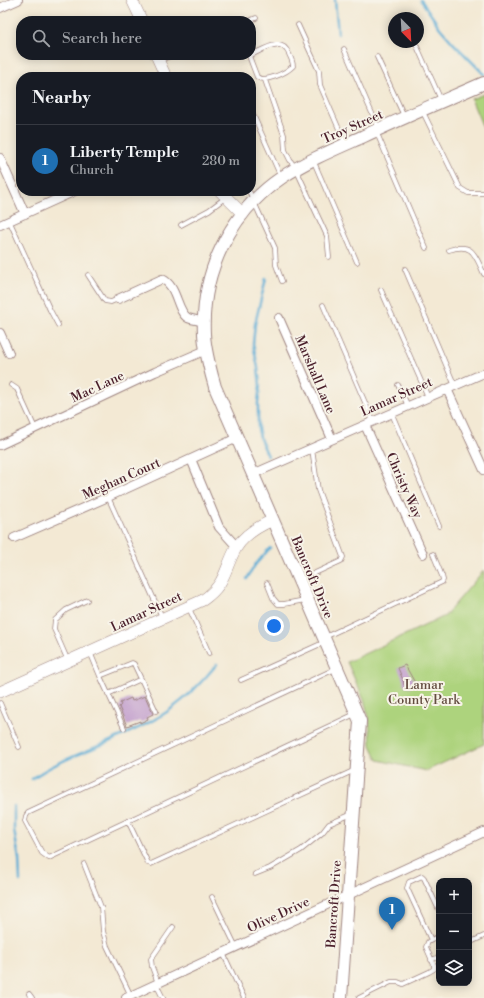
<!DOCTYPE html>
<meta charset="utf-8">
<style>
:root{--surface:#171b24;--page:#242831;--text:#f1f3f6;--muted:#9ea1a6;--line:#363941;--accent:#1f6fb2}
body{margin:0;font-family:"Libre Bodoni",serif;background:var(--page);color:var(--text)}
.controls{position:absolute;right:12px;bottom:12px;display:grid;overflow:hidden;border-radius:8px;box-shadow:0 2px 10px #0003}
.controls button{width:36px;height:36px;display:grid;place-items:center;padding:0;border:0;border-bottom:1px solid var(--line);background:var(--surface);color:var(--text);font:20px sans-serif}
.compass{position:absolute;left:388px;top:12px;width:36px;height:36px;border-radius:50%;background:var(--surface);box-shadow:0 2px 10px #0003;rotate:156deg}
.you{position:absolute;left:274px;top:626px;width:14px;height:14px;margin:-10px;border:3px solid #fff;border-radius:50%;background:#1a73e8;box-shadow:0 0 0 6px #1a73e833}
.badge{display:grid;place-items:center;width:26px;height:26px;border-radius:50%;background:var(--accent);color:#fff;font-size:13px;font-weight:700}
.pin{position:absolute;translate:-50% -33px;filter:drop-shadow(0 1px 2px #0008)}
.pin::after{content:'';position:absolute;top:21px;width:14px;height:12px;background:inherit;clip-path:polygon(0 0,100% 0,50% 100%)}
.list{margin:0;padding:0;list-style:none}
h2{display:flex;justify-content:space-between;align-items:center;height:52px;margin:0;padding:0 16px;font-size:17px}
h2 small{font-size:13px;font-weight:400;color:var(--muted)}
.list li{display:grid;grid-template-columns:26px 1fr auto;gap:12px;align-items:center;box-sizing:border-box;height:72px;padding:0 16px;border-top:1px solid var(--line)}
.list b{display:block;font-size:15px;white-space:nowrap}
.list p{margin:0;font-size:13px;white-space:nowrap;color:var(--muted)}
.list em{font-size:13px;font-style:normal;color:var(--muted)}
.icon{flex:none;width:22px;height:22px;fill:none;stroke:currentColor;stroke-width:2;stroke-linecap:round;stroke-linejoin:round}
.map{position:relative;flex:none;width:484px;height:998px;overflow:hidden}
.search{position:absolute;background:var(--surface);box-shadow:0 2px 10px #0003;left:16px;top:16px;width:240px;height:44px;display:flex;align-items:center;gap:10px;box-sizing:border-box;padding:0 14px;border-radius:16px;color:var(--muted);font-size:15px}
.panel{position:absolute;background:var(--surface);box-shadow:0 2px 10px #0003;left:16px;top:72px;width:240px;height:124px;border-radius:16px}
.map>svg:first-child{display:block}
.green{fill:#add37d;stroke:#7c7954}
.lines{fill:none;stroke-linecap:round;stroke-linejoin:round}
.stream{stroke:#5aacd5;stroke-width:2.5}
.building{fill:#be98cb}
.service-casing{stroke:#9e8480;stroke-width:5.5}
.minor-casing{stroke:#9e8480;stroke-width:10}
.tertiary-casing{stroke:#9e8480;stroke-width:12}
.secondary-casing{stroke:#9e8480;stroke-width:14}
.service{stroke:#fff;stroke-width:4}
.minor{stroke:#fff;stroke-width:8}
.tertiary{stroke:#fff;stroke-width:11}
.secondary{stroke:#fff;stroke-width:12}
.labels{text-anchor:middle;stroke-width:4;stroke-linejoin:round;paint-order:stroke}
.street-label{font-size:13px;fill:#4a1f2b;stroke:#f7f3e8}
.park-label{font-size:13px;fill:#634c40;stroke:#f7f3e8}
</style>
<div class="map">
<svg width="484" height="998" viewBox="0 0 484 998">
<rect width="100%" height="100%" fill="#f7f3e8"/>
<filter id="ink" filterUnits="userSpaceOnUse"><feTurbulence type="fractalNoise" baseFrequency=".025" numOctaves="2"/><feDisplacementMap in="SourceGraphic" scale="8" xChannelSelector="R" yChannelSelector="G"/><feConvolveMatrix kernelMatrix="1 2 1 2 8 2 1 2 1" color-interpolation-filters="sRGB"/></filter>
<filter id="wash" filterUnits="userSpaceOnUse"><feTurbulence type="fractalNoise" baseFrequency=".012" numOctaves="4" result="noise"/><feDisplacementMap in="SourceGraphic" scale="16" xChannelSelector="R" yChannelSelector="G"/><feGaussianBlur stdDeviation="0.9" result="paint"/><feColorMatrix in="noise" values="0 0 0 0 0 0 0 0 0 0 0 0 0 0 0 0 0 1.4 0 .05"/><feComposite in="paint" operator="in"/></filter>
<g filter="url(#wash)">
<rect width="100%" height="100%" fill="#f3e9d4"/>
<path class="green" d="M484,94V130L471,99Z
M484,570V744L426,771L378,760L371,745L369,718L364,700L347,662L445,616Z"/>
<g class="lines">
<path class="stream" d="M335,0L338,34
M421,0L440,28L453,43L484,74
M266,278L255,324L253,344L258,368L260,385L258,403V429L261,441L268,456
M247,579L255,565L270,548
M32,779C56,761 87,752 115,739C133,731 155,721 171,709C189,696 204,680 217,664
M14,806V830L19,859L20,881"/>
</g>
<g id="blocks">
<path class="building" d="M405,665L414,681V684L410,688L407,687L404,685L403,680L398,668Z
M145,696L153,714L147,717L148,719L140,723V721L127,726L119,707L121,705L120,703L131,698L132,701Z"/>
</g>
</g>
<g filter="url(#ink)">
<use href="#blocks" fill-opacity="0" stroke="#9e8480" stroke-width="1"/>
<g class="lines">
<g class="service-casing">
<path id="service" d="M249,21L256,18
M298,25L319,71L320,85L345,143
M415,42L441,100
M344,49L378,127
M250,55L249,56L257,77C265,83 286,73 293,66C293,62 291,58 289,54C281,36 265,49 251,55
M377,57L404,116
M159,61L172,55
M265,80L284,135L285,150L290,160L296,169L327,236L329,257
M251,110L281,177
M422,110L460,188L468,193H484
M376,131L426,248
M314,162L357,262
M249,191L275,248L276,265L282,281
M9,220L50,310L58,325
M181,225L209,210L225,198
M449,250C473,242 475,255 484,274
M405,269L455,386
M88,275L105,301L111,302L118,299
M381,290L428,397
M323,305L373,421
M11,385L17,389L35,428
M398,385L408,406
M392,414L439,526
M108,497L162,617
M300,580L341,561L343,557L318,490L312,449
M267,583L273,598L278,604H284L305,600
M189,608L209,653
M325,637L442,582L443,580L442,576L433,554
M90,652L100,676L132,663L134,664L156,711
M68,661L54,629L55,620L66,610L87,600
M335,669L28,813L26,816L25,821L42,853L49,858L355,714
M100,676L124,728
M241,680L325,642
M108,694L141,679
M0,703L19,747
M128,821L148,863L151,864L355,770
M84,864L101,907L103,931L107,946L131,996
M255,874L270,868L301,850L322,833L329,824L352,814
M212,897L236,947
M431,940L407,888L409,882L422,876L424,878L439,910
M469,943L484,936
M223,953L244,998
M431,960L439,957
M158,983L152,967L151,959L173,927
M156,984L163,998
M29,994L32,998
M359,998L391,982H398L403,984L429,972L434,969V965L426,947L428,942L439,936"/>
</g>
<g class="minor-casing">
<path id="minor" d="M0,8L18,0
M0,158L25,214
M0,225L75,191
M118,299L162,279C178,286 176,311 188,318C193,320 199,320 204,322
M279,318L332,439
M0,333L9,353
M447,389L484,470
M365,425L423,554
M0,445L155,372L206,350
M191,459L219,527L237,547
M253,474L484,373
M14,538L108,497L237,438
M126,998L484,832"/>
</g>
<g class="tertiary-casing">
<path id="tertiary" d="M132,0L142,21
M156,55L166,77
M220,191L243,214
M0,692L203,600C226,584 224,570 236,548C244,535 259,526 273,520"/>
</g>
<g class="secondary-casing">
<path id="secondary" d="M341,998L360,721L215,387C210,369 205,352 204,334C201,272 230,213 281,178C306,161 335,149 362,137C402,118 443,101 484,83"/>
</g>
<use href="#service" class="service"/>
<use href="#minor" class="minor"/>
<use href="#tertiary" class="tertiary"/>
<use href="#secondary" class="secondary"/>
</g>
</g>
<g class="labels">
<g class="street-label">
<text transform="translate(352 126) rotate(-24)" y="5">Troy Street</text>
<text transform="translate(316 374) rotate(67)" y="5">Marshall Lane</text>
<text transform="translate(97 386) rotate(-25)" y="5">Mac Lane</text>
<text transform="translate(396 396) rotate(-24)" y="5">Lamar Street</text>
<text transform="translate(121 478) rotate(-24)" y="5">Meghan Court</text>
<text transform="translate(405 485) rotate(66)" y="5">Christy Way</text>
<text transform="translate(313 577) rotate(67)" y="5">Bancroft Drive</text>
<text transform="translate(146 611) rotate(-25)" y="5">Lamar Street</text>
<text transform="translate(333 904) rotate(-86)" y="5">Bancroft Drive</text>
<text transform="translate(278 914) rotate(-25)" y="5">Olive Drive</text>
</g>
<g class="park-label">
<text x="424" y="689">Lamar<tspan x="424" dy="15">County Park</tspan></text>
</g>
</g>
</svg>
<div class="controls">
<button>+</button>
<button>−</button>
<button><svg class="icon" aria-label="layers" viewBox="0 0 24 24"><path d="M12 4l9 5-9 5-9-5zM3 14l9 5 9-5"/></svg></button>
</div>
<svg class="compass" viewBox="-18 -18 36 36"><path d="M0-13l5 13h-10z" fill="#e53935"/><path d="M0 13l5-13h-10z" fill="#9ea1a6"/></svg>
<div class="you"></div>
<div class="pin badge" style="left:392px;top:930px">1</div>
<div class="search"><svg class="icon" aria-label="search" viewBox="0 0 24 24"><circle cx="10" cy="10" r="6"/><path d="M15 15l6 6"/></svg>Search here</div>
<section class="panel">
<h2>Nearby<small></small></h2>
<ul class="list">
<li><span class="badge">1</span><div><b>Liberty Temple</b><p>Church</p></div><em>280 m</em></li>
</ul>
</section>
</div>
